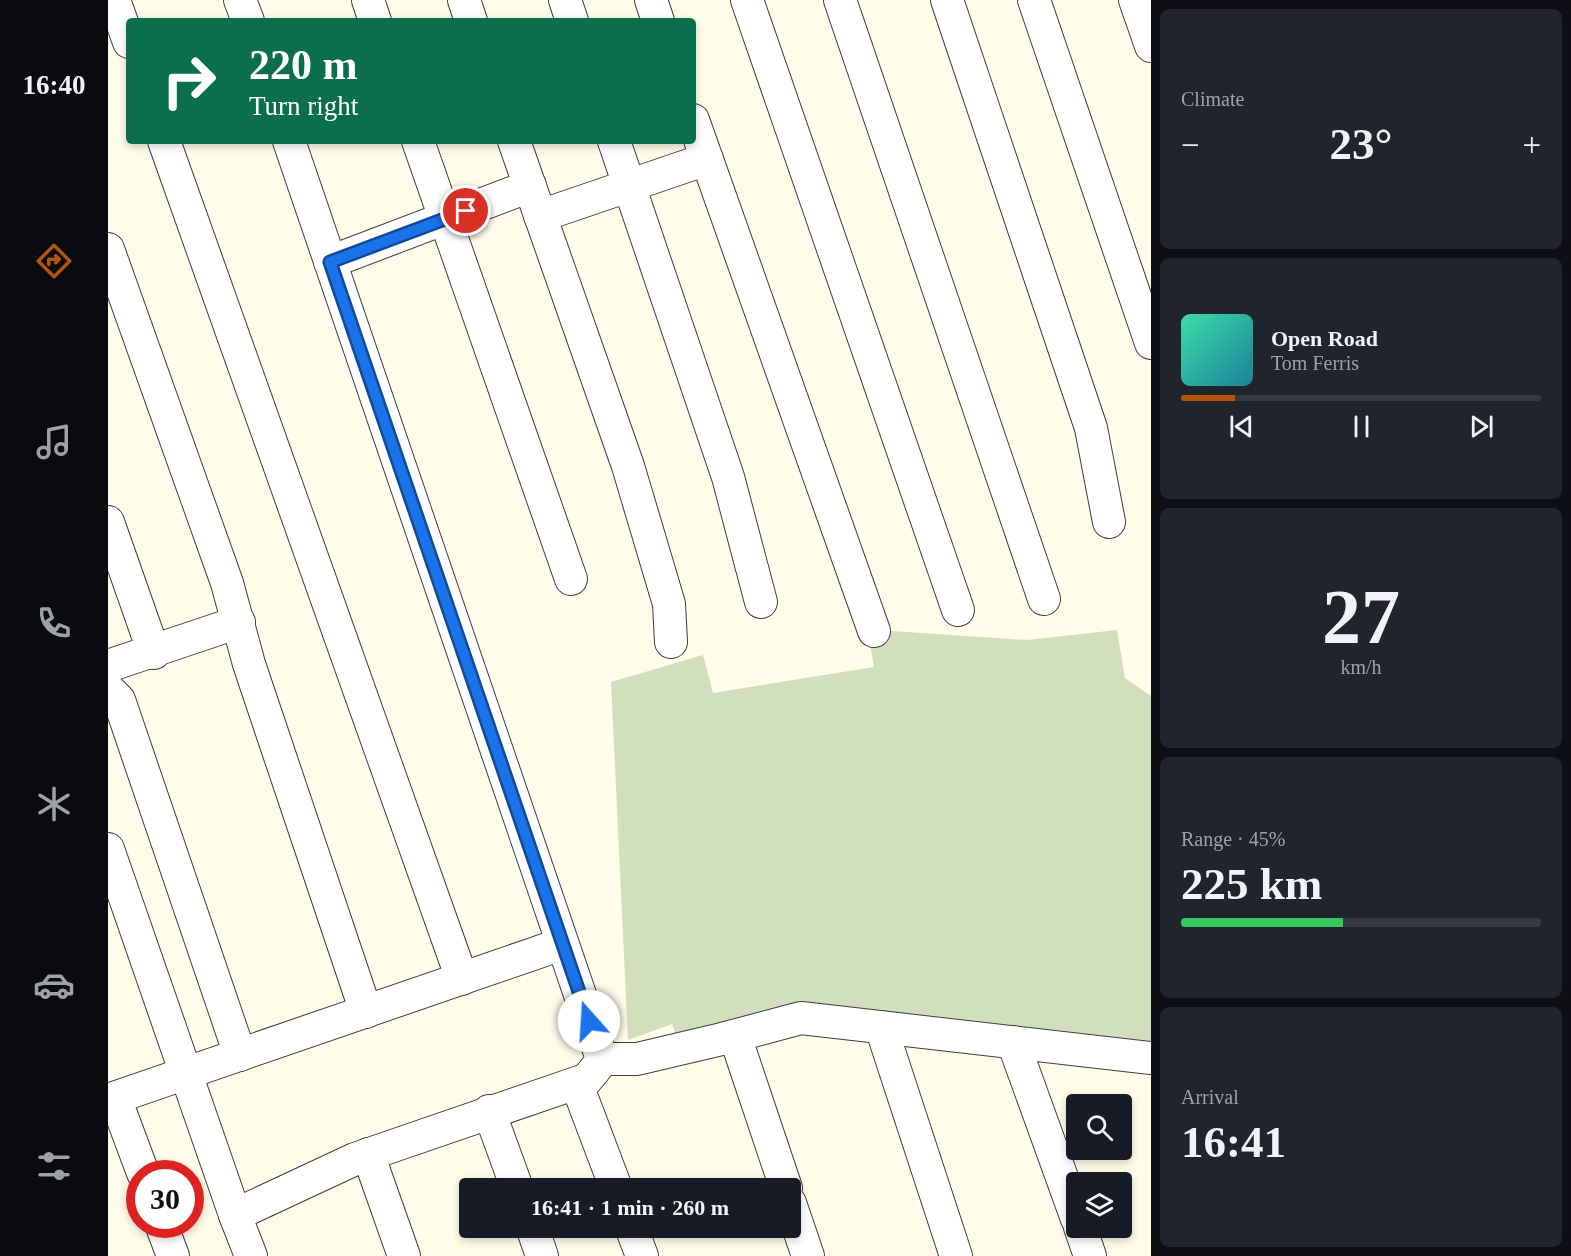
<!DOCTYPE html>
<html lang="en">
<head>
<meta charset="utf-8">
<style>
  body { margin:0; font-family:"Times New Roman",serif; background:#20242c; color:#f1f3f6; height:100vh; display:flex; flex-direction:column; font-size:22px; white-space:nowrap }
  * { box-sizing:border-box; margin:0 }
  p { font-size:20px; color:#9ea1a6 }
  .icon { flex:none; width:33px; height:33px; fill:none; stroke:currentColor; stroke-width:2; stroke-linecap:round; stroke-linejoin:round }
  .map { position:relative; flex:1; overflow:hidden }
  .side { display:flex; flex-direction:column; gap:9px; padding:9px; background:#0d0f14; width:420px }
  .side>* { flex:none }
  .top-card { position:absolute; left:18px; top:18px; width:570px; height:126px; border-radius:6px; box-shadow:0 3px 9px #0003; background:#0b6e4f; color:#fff; overflow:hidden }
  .buttons { position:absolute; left:958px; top:1094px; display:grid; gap:12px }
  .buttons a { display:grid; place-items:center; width:66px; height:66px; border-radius:6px; background:#171b24; box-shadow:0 3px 9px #0003; font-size:30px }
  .speed { position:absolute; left:18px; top:1160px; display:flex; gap:12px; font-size:30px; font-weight:700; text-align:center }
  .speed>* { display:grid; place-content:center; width:78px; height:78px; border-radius:50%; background:#171b24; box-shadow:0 3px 9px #0003; line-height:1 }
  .speed .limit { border:9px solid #d22; background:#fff; color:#111 }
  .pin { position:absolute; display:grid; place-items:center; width:51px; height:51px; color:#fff; margin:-26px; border:3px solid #fff; border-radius:50%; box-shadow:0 2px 6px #0007 }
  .me { position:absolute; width:66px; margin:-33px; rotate:341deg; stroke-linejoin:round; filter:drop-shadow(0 0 4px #0008) }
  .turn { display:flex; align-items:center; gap:21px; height:126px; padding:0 24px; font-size:27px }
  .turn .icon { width:78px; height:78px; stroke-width:2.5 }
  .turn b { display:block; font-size:42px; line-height:51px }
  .big { font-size:45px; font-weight:800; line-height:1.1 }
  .side .card { flex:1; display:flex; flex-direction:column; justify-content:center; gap:9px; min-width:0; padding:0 21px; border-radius:9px; background:#20242c }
  .side .dial { align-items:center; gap:0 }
  .dial b { font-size:78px; line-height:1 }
  .song { display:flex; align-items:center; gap:18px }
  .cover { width:72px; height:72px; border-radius:9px; background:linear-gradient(135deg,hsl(160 70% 55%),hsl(190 70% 35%)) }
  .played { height:6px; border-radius:3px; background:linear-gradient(90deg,#b45309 15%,#363941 15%) }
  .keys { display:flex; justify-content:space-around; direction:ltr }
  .heat { display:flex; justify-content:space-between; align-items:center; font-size:33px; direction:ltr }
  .charge { height:9px; border-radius:4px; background:linear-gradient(90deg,#34c759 45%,#363941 0) }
  .trip { position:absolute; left:351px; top:1178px; width:342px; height:60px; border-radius:6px; background:#171b24; box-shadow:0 3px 9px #0003; font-weight:800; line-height:60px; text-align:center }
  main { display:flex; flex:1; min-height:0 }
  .menu { display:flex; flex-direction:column; width:108px; justify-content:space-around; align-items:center; background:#090b0e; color:#9ea1a6 }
  .menu .icon { width:42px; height:42px }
  .menu .selected { color:#b45309 }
  .menu b { font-size:27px; color:#f1f3f6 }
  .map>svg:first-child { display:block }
  .cemetery { fill:#d1dfbd }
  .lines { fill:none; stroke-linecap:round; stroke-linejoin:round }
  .minor-casing { stroke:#3e3e3e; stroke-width:34 }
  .minor { stroke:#fff; stroke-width:32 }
  .route-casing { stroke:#114b97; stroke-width:15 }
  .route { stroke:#1a73e8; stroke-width:10 }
</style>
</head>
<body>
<main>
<nav class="menu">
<b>16:40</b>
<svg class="icon selected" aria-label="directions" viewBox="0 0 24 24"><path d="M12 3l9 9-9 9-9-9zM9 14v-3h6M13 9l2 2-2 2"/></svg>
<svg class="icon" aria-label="music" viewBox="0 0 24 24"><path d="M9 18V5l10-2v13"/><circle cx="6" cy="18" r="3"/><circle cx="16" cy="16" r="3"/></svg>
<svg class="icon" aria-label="phone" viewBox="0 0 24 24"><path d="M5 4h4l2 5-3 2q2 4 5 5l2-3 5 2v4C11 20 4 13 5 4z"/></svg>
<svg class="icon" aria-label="climate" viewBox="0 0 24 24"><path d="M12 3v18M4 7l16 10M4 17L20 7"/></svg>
<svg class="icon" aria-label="car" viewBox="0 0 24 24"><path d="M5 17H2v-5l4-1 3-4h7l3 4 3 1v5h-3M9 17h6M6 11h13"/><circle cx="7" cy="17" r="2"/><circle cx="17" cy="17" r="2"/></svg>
<svg class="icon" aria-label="filters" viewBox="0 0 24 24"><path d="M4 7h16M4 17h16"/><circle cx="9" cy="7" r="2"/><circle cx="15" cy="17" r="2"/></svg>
</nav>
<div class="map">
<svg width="1043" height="1256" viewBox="0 0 1043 1256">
  <rect width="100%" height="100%" fill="#fffcea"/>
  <path class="cemetery" d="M 1009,630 L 1017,678 L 1043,696 L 1043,1046 L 691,1007 L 570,1041 L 564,1024 L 520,1040 L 503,682 L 595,655 L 605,693 L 766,667 L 762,644 L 784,631 L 919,640 Z"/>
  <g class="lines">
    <g class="minor-casing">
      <g id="minor">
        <path d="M 6,0 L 21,42"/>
        <path d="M 132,0 L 140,21"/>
        <path d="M 260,0 L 267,21"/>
        <path d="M 356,0 L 363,21"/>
        <path d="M 457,0 L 464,21"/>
        <path d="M 543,0 L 550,21"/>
        <path d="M 639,0 L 850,610"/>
        <path d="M 732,0 L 936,599"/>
        <path d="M 839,0 L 983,428 L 1001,522"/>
        <path d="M 926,0 L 1043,343"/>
        <path d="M 1027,0 L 1043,46"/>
        <path d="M 585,120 L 766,631"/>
        <path d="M 56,141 L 354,979"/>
        <path d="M 181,141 L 494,1059 C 488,1071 477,1079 471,1090 L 508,1188"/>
        <path d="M 310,141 L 463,579"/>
        <path d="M 406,141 L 520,466 L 561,604 L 563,642"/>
        <path d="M 506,141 L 620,477 L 653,602"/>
        <path d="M 432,216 L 599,159"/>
        <path d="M 0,249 L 119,583 L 141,664 L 258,1012"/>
        <path d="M 222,262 L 422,186"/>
        <path d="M 0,522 L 46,653"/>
        <path d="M 0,666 L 131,622"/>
        <path d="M 0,689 L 11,700 L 132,1055"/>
        <path d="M 0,849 L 127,1215 L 143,1256"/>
        <path d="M 773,1027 L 848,1256"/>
        <path d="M 627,1036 L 678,1188"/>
        <path d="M 905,1042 L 969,1219"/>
        <path d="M 494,1059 L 529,1059 L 614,1039 L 693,1018 L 1043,1058"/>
        <path d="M 7,1098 L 35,1173"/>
        <path d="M 0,1100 L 454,944"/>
        <path d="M 381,1111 L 409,1188"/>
        <path d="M 260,1154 L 296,1256"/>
        <path d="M 682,1203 L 700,1256"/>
        <path d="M 127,1215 L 247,1159 L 477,1080"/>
        <path d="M 53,1224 L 65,1256"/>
        <path d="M 424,1227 L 434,1256"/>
        <path d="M 523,1227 L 534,1256"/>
        <path d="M 972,1227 L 982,1256"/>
      </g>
    </g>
    <use href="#minor" class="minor"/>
  </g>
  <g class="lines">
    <g class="route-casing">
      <path id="route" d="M 358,211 L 222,262 L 481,1021"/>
    </g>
    <use href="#route" class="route"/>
  </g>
</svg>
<div class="buttons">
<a><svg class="icon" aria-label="search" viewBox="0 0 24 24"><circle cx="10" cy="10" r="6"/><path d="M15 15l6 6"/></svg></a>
<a><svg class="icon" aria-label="layers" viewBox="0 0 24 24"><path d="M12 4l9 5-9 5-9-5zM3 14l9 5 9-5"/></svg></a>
</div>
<div class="speed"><div class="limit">30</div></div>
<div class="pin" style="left:358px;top:211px;background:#d93025"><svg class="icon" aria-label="arrive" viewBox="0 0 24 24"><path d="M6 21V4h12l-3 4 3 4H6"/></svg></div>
<svg class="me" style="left:481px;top:1021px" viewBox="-20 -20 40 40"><circle r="19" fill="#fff"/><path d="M0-13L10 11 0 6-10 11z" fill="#1a73e8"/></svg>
<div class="trip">16:41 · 1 min · 260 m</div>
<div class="top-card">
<div class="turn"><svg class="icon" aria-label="right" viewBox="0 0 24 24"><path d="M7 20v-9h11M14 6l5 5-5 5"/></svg><div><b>220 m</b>Turn right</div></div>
</div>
</div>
<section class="side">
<div class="card"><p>Climate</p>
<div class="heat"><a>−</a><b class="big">23°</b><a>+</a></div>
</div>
<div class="card">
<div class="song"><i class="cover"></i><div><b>Open Road</b><p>Tom Ferris</p></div></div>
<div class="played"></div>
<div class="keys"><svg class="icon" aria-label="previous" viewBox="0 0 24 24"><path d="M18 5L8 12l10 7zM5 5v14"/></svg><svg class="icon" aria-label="pause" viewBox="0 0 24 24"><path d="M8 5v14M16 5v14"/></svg><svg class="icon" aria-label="next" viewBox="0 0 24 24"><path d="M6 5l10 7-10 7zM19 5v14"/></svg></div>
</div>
<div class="card dial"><b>27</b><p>km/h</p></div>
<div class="card"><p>Range · 45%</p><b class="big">225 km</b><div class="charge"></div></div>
<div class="card"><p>Arrival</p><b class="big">16:41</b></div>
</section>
</main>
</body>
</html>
